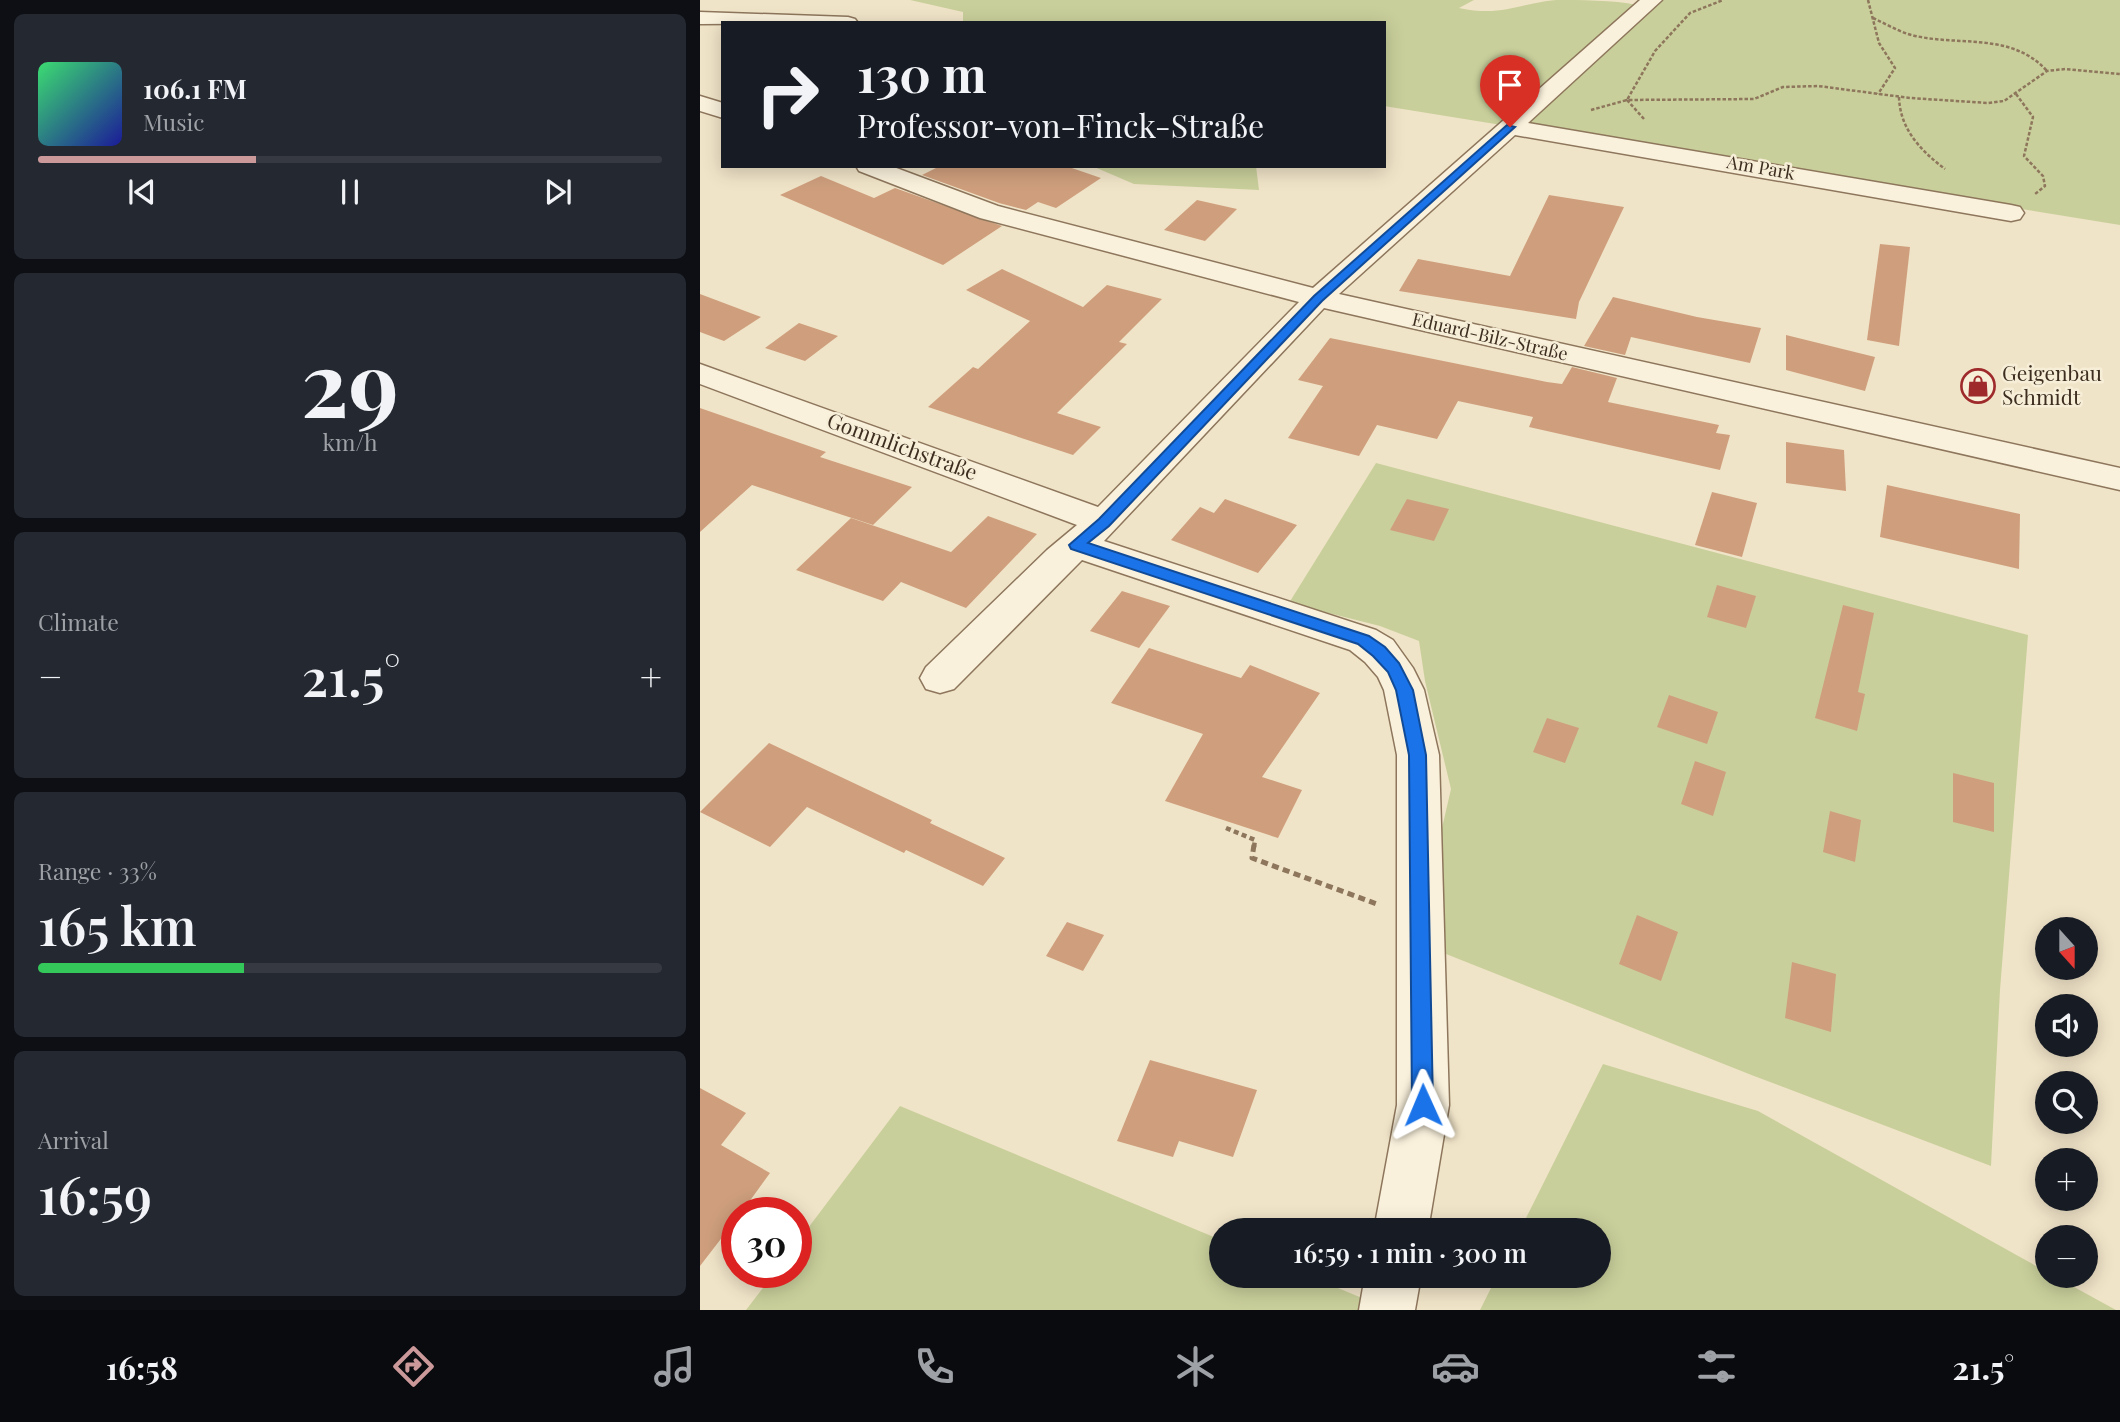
<!DOCTYPE html>
<html lang="en">
<head>
<meta charset="utf-8">
<style>
  body { margin:0; font-family:"Playfair Display",serif; background:#242831; color:#f1f3f6; height:100vh; display:flex; flex-direction:column; font-size:26px; white-space:nowrap }
  * { box-sizing:border-box; margin:0 }
  p { font-size:23px; color:#9ea1a6 }
  .icon { flex:none; width:38px; height:38px; fill:none; stroke:currentColor; stroke-width:2; stroke-linecap:round; stroke-linejoin:round }
  .map { position:relative; flex:1; overflow:hidden }
  .sheet { display:flex; flex-direction:column; gap:14px; padding:14px; background:#0d0f14; width:700px }
  .sheet>* { flex:none }
  .guide { position:absolute; left:21px; top:21px; width:665px; height:147px; border-radius:0px; box-shadow:0 4px 18px #0003; background:#171b24; color:#f1f3f6; overflow:hidden }
  .needle { width:46px; rotate:159deg }
  .controls { position:absolute; left:1335px; top:917px; display:grid; gap:14px }
  .controls a { display:grid; place-items:center; width:63px; height:63px; border-radius:50%; background:#171b24; box-shadow:0 4px 18px #0003; font-size:35px }
  .speed { position:absolute; left:21px; top:1197px; display:flex; gap:14px; font-size:35px; font-weight:700; text-align:center }
  .speed>* { display:grid; place-content:center; width:91px; height:91px; border-radius:50%; background:#171b24; box-shadow:0 4px 18px #0003; line-height:1 }
  .speed .limit { border:10px solid #d22; background:#fff; color:#111 }
  .pin { position:absolute; display:grid; place-items:center; width:60px; height:60px; color:#fff; margin:-72px -30px; border-radius:50% 50% 50% 0; rotate:-45deg; box-shadow:0 0 7px #0007 }
  .pin .icon { rotate:45deg }
  .me { position:absolute; width:77px; margin:-38px; rotate:359deg; stroke-linejoin:round; filter:drop-shadow(0 0 5px #0008) }
  .turn { display:flex; align-items:center; gap:24px; height:147px; padding:0 21px; font-size:32px }
  .turn .icon { width:91px; height:91px; stroke-width:2.5 }
  .turn b { display:block; font-size:49px; line-height:60px }
  .big { font-size:52px; font-weight:600; line-height:1.1 }
  .sheet .widget { flex:1; display:flex; flex-direction:column; justify-content:center; gap:10px; min-width:0; padding:0 24px; border-radius:10px; background:#242831 }
  .sheet .dial { align-items:center; gap:0 }
  .dial b { font-size:91px; line-height:1 }
  .song { display:flex; align-items:center; gap:21px }
  .cover { width:84px; height:84px; border-radius:10px; background:linear-gradient(135deg,hsl(140 70% 55%),hsl(240 70% 35%)) }
  .played { height:7px; border-radius:4px; background:linear-gradient(90deg,#cc999b 35%,#363941 35%) }
  .keys { display:flex; justify-content:space-around; direction:ltr }
  .heat { display:flex; justify-content:space-between; align-items:center; font-size:38px; direction:ltr }
  .charge { height:10px; border-radius:5px; background:linear-gradient(90deg,#34c759 33%,#363941 0) }
  .trip { position:absolute; left:509px; top:1218px; width:402px; height:70px; border-radius:35px; background:#171b24; box-shadow:0 4px 18px #0003; font-weight:600; line-height:70px; text-align:center }
  .dock { display:flex; height:112px; justify-content:space-around; align-items:center; background:#090b0e; color:#9ea1a6 }
  .dock .icon { width:49px; height:49px }
  .dock .selected { color:#cc999b }
  .dock b { font-size:32px; color:#f1f3f6 }
  main { display:flex; flex:1; min-height:0 }
  .map>svg:first-child { display:block }
  .green { fill:#c9cf9b }
  .building { fill:#cf9f7d }
  .lines { fill:none; stroke-linecap:round; stroke-linejoin:round }
  .minor-casing { stroke:#8d765c; stroke-width:3 }
  .path-far2 { stroke:#8d765c; stroke-width:2.5; stroke-dasharray:3.5 2; stroke-linecap:butt }
  .path-far1 { stroke:#8d765c; stroke-width:4.5; stroke-dasharray:5 3.5; stroke-linecap:butt }
  .path { stroke:#8d765c; stroke-width:5; stroke-dasharray:7 4.5; stroke-linecap:butt }
  .minor { fill:#faf1dc; fill-rule:evenodd }
  .route { fill:#1a73e8; stroke:#114b97; stroke-width:2 }
  .labels { text-anchor:middle; stroke-width:5; stroke-linejoin:round; paint-order:stroke }
  .far-street-label { font-size:18px; fill:#3d2e20; stroke:#f7eed8 }
  .poi-label { font-size:21px; fill:#3d2e20; stroke:#f7eed8; text-anchor:start }
  .street-label { font-size:21px; fill:#3d2e20; stroke:#f7eed8 }
</style>
</head>
<body>
<main>
<section class="sheet">
<div class="widget">
<div class="song"><i class="cover"></i><div><b>106.1 FM</b><p>Music</p></div></div>
<div class="played"></div>
<div class="keys"><svg class="icon" aria-label="previous" viewBox="0 0 24 24"><path d="M18 5L8 12l10 7zM5 5v14"/></svg><svg class="icon" aria-label="pause" viewBox="0 0 24 24"><path d="M8 5v14M16 5v14"/></svg><svg class="icon" aria-label="next" viewBox="0 0 24 24"><path d="M6 5l10 7-10 7zM19 5v14"/></svg></div>
</div>
<div class="widget dial"><b>29</b><p>km/h</p></div>
<div class="widget"><p>Climate</p>
<div class="heat"><a>−</a><b class="big">21.5°</b><a>+</a></div>
</div>
<div class="widget"><p>Range · 33%</p><b class="big">165 km</b><div class="charge"></div></div>
<div class="widget"><p>Arrival</p><b class="big">16:59</b></div>
</section>
<div class="map">
<svg width="1420" height="1310" viewBox="0 0 1420 1310">
  <rect width="100%" height="100%" fill="#f0e4c8"/>
  <g class="green">
    <path d="M 210,0 L 774,0 L 759,8 C 802,17 816,4 856,0 C 881,0 913,0 937,5 L 944,0 L 1420,0 L 1420,225 L 684,106 L 684,23 L 263,23 L 263,12 Z"/>
    <path d="M 392,166 L 556,166 L 559,190 L 434,184 Z"/>
    <path d="M 676,463 L 1328,635 L 1300,990 L 1291,1166 L 1054,1076 L 741,952 L 742,828 L 751,789 L 725,681 L 719,641 L 680,626 L 589,603 Z"/>
    <path d="M 903,1064 L 1058,1111 L 1347,1272 L 1348,1276 L 1354,1276 L 1416,1310 L 780,1310 L 797,1276 L 900,1276 L 900,1230 L 820,1230 Z"/>
    <path d="M 200,1106 L 521,1240 L 522,1276 L 609,1276 L 691,1310 L 46,1310 L 75,1272 L 96,1272 L 96,1244 Z"/>
  </g>
  <g class="building">
    <path d="M 240,166 L 366,166 L 401,178 L 356,208 L 338,202 L 326,210 L 299,203 L 222,175 Z"/>
    <path d="M 121,176 L 174,198 L 195,188 L 302,226 L 243,265 L 80,195 Z"/>
    <path d="M 849,195 L 924,207 L 879,302 L 876,319 L 699,291 L 718,259 L 810,276 Z"/>
    <path d="M 497,200 L 537,209 L 505,241 L 464,230 Z"/>
    <path d="M 1180,244 L 1210,247 L 1199,346 L 1167,340 Z"/>
    <path d="M 302,269 L 383,307 L 407,285 L 462,299 L 419,342 L 427,344 L 357,413 L 401,427 L 373,455 L 228,407 L 273,367 L 278,369 L 330,321 L 266,290 Z"/>
    <path d="M 0,294 L 61,317 L 24,341 L 0,332 Z"/>
    <path d="M 913,297 L 997,317 L 1061,328 L 1050,363 L 931,337 L 925,355 L 884,346 Z"/>
    <path d="M 99,323 L 138,336 L 105,361 L 65,348 Z"/>
    <path d="M 1086,335 L 1175,357 L 1165,391 L 1086,370 Z"/>
    <path d="M 630,338 L 847,382 L 862,384 L 872,367 L 917,378 L 908,402 L 1019,425 L 1016,433 L 1030,435 L 1020,470 L 829,427 L 833,417 L 758,401 L 737,439 L 677,425 L 659,456 L 588,438 L 623,386 L 598,380 Z"/>
    <path d="M 0,408 L 126,452 L 120,457 L 212,487 L 173,525 L 52,485 L 0,532 Z"/>
    <path d="M 1086,442 L 1144,450 L 1146,491 L 1086,483 Z"/>
    <path d="M 1187,485 L 1320,514 L 1319,569 L 1180,537 Z"/>
    <path d="M 1012,492 L 1057,503 L 1042,557 L 995,545 Z"/>
    <path d="M 525,499 L 597,525 L 558,573 L 471,540 L 500,507 L 514,513 Z"/>
    <path d="M 707,499 L 749,509 L 734,541 L 690,530 Z"/>
    <path d="M 288,516 L 337,534 L 266,608 L 201,582 L 183,601 L 96,570 L 151,518 L 251,552 Z"/>
    <path d="M 1017,585 L 1056,596 L 1046,628 L 1007,617 Z"/>
    <path d="M 422,591 L 470,606 L 439,648 L 390,631 Z"/>
    <path d="M 1143,605 L 1174,613 L 1158,692 L 1165,694 L 1157,731 L 1115,718 Z"/>
    <path d="M 449,648 L 541,678 L 550,665 L 620,693 L 562,777 L 602,790 L 578,838 L 465,801 L 503,734 L 411,703 Z"/>
    <path d="M 969,695 L 1018,712 L 1007,744 L 957,727 Z"/>
    <path d="M 847,718 L 879,728 L 865,763 L 833,752 Z"/>
    <path d="M 69,743 L 232,820 L 230,823 L 305,858 L 283,886 L 206,850 L 204,853 L 107,807 L 70,847 L 0,812 Z"/>
    <path d="M 995,761 L 1026,772 L 1013,816 L 981,804 Z"/>
    <path d="M 1253,773 L 1294,783 L 1294,832 L 1253,822 Z"/>
    <path d="M 1130,811 L 1161,820 L 1155,862 L 1123,852 Z"/>
    <path d="M 937,915 L 978,932 L 961,981 L 919,964 Z"/>
    <path d="M 367,922 L 404,935 L 383,971 L 346,956 Z"/>
    <path d="M 1092,962 L 1136,974 L 1131,1032 L 1085,1018 Z"/>
    <path d="M 450,1060 L 557,1090 L 533,1157 L 479,1141 L 473,1157 L 417,1141 Z"/>
    <path d="M 0,1088 L 46,1113 L 21,1145 L 70,1173 L 41,1213 L 37,1213 L 37,1218 L 0,1266 Z"/>
  </g>
  <g class="lines">
    <g class="minor-casing">
      <g id="minor">
        <path d="M 940,0 L 962,0 L 828,123 L 1311,205 L 1320,207 L 1324,213 L 1320,219 L 1311,221 L 815,135 L 639,294 L 1420,468 L 1420,490 L 624,308 L 404,541 L 676,630 L 693,640 L 713,668 L 724,690 L 739,755 L 749,1105 L 728,1230 L 674,1230 L 697,1105 L 697,755 L 684,690 L 678,677 L 665,662 L 650,650 L 382,560 L 254,689 L 240,693 L 226,689 L 220,678 L 226,667 L 347,550 L 377,525 L 0,384 L 0,364 L 398,507 L 599,302 L 280,218 L 159,171 L 156,166 L 191,166 L 298,206 L 613,288 Z"/>
        <path d="M 0,12 L 148,17 L 155,19 L 158,23 L 0,24 Z"/>
        <path d="M 0,96 L 23,103 L 23,118 L 0,111 Z"/>
        <path d="M 665,1276 L 721,1276 L 715,1310 L 659,1310 Z"/>
      </g>
    </g>
    <g class="path-far2">
      <path d="M 1168,0 L 1179,43 L 1195,68 L 1178,94"/>
      <path d="M 1173,18 C 1184,23 1196,30 1208,34 C 1255,48 1310,30 1347,71"/>
      <path d="M 1316,94 L 1333,117 L 1324,156 L 1343,176 L 1345,186 L 1335,194"/>
      <path d="M 1199,97 C 1200,129 1220,150 1245,169"/>
      <path d="M 891,110 L 927,100 L 955,51 L 990,13 L 1023,0"/>
      <path d="M 944,119 L 927,100 L 1054,99 L 1083,87 L 1118,86 L 1210,98 L 1288,103 L 1304,101 L 1347,71 L 1365,69 L 1420,74"/>
    </g>
    <path class="path-far1" d="M 526,828 L 555,840 L 554,847"/>
    <path class="path" d="M 554,845 L 552,858 L 677,904"/>
    <use href="#minor" class="minor"/>
  </g>
  <path class="route" d="M 807,125 L 815,127 L 622,301 L 409,526 L 388,543 L 669,636 L 685,647 L 699,663 L 713,690 L 726,755 L 733,1105 L 730,1113 L 723,1116 L 715,1113 L 712,1105 L 709,755 L 696,690 L 688,672 L 673,656 L 658,644 L 371,549 L 369,545 L 399,519 L 614,296 Z"/>
  <defs>
    <g id="shop-ring" transform="scale(1.75)"><circle r="9.5" fill="#f7eed8" stroke="#9e2a2b" stroke-width="1.5"/><path d="M-5-2.5h2.3a2.7 3.5 0 0 1 5.4 0H5L5.5 6h-11ZM-1.5-2.5h3a1.5 2.3 0 0 0-3 0Z" fill="#9e2a2b"/></g>
  </defs>
  <g fill-rule="evenodd">
    <use href="#shop-ring" x="1278" y="386"/>
  </g>
  <g class="labels">
    <g class="far-street-label">
      <text transform="translate(1061 168) rotate(10)" y="6">Am Park</text>
      <text transform="translate(790 337) rotate(13)" y="6">Eduard-Bilz-Straße</text>
    </g>
    <g class="poi-label">
      <text x="1302" y="381">Geigenbau<tspan x="1302" dy="24">Schmidt</tspan></text>
    </g>
    <g class="street-label">
      <text transform="translate(202 447) rotate(20)" y="7">Gommlichstraße</text>
    </g>
  </g>
</svg>
<div class="controls">
<a><svg class="needle" viewBox="-14 -14 28 28"><path d="M0-13l5 13h-10z" fill="#e53935"/><path d="M0 13l5-13h-10z" fill="#9ea1a6"/></svg></a>
<a><svg class="icon" aria-label="sound" viewBox="0 0 24 24"><path d="M4 9h4l5-4v14l-5-4H4zM17 9q2 3 0 6"/></svg></a>
<a><svg class="icon" aria-label="search" viewBox="0 0 24 24"><circle cx="10" cy="10" r="6"/><path d="M15 15l6 6"/></svg></a>
<a>+</a>
<a>−</a>
</div>
<div class="speed"><div class="limit">30</div></div>
<div class="pin" style="left:810px;top:127px;background:#d93025"><svg class="icon" aria-label="arrive" viewBox="0 0 24 24"><path d="M6 21V4h12l-3 4 3 4H6"/></svg></div>
<svg class="me" style="left:723px;top:1105px" viewBox="-20 -20 40 40"><path d="M0-17L14 15 0 8-14 15z" fill="#1a73e8" stroke="#fff" stroke-width="4"/></svg>
<div class="trip">16:59 · 1 min · 300 m</div>
<div class="guide">
<div class="turn"><svg class="icon" aria-label="right" viewBox="0 0 24 24"><path d="M7 20v-9h11M14 6l5 5-5 5"/></svg><div><b>130 m</b>Professor-von-Finck-Straße</div></div>
</div>
</div>
</main>
<nav class="dock">
<b>16:58</b>
<svg class="icon selected" aria-label="directions" viewBox="0 0 24 24"><path d="M12 3l9 9-9 9-9-9zM9 14v-3h6M13 9l2 2-2 2"/></svg>
<svg class="icon" aria-label="music" viewBox="0 0 24 24"><path d="M9 18V5l10-2v13"/><circle cx="6" cy="18" r="3"/><circle cx="16" cy="16" r="3"/></svg>
<svg class="icon" aria-label="phone" viewBox="0 0 24 24"><path d="M5 4h4l2 5-3 2q2 4 5 5l2-3 5 2v4C11 20 4 13 5 4z"/></svg>
<svg class="icon" aria-label="climate" viewBox="0 0 24 24"><path d="M12 3v18M4 7l16 10M4 17L20 7"/></svg>
<svg class="icon" aria-label="car" viewBox="0 0 24 24"><path d="M5 17H2v-5l4-1 3-4h7l3 4 3 1v5h-3M9 17h6M6 11h13"/><circle cx="7" cy="17" r="2"/><circle cx="17" cy="17" r="2"/></svg>
<svg class="icon" aria-label="filters" viewBox="0 0 24 24"><path d="M4 7h16M4 17h16"/><circle cx="9" cy="7" r="2"/><circle cx="15" cy="17" r="2"/></svg>
<b>21.5°</b>
</nav>
</body>
</html>
